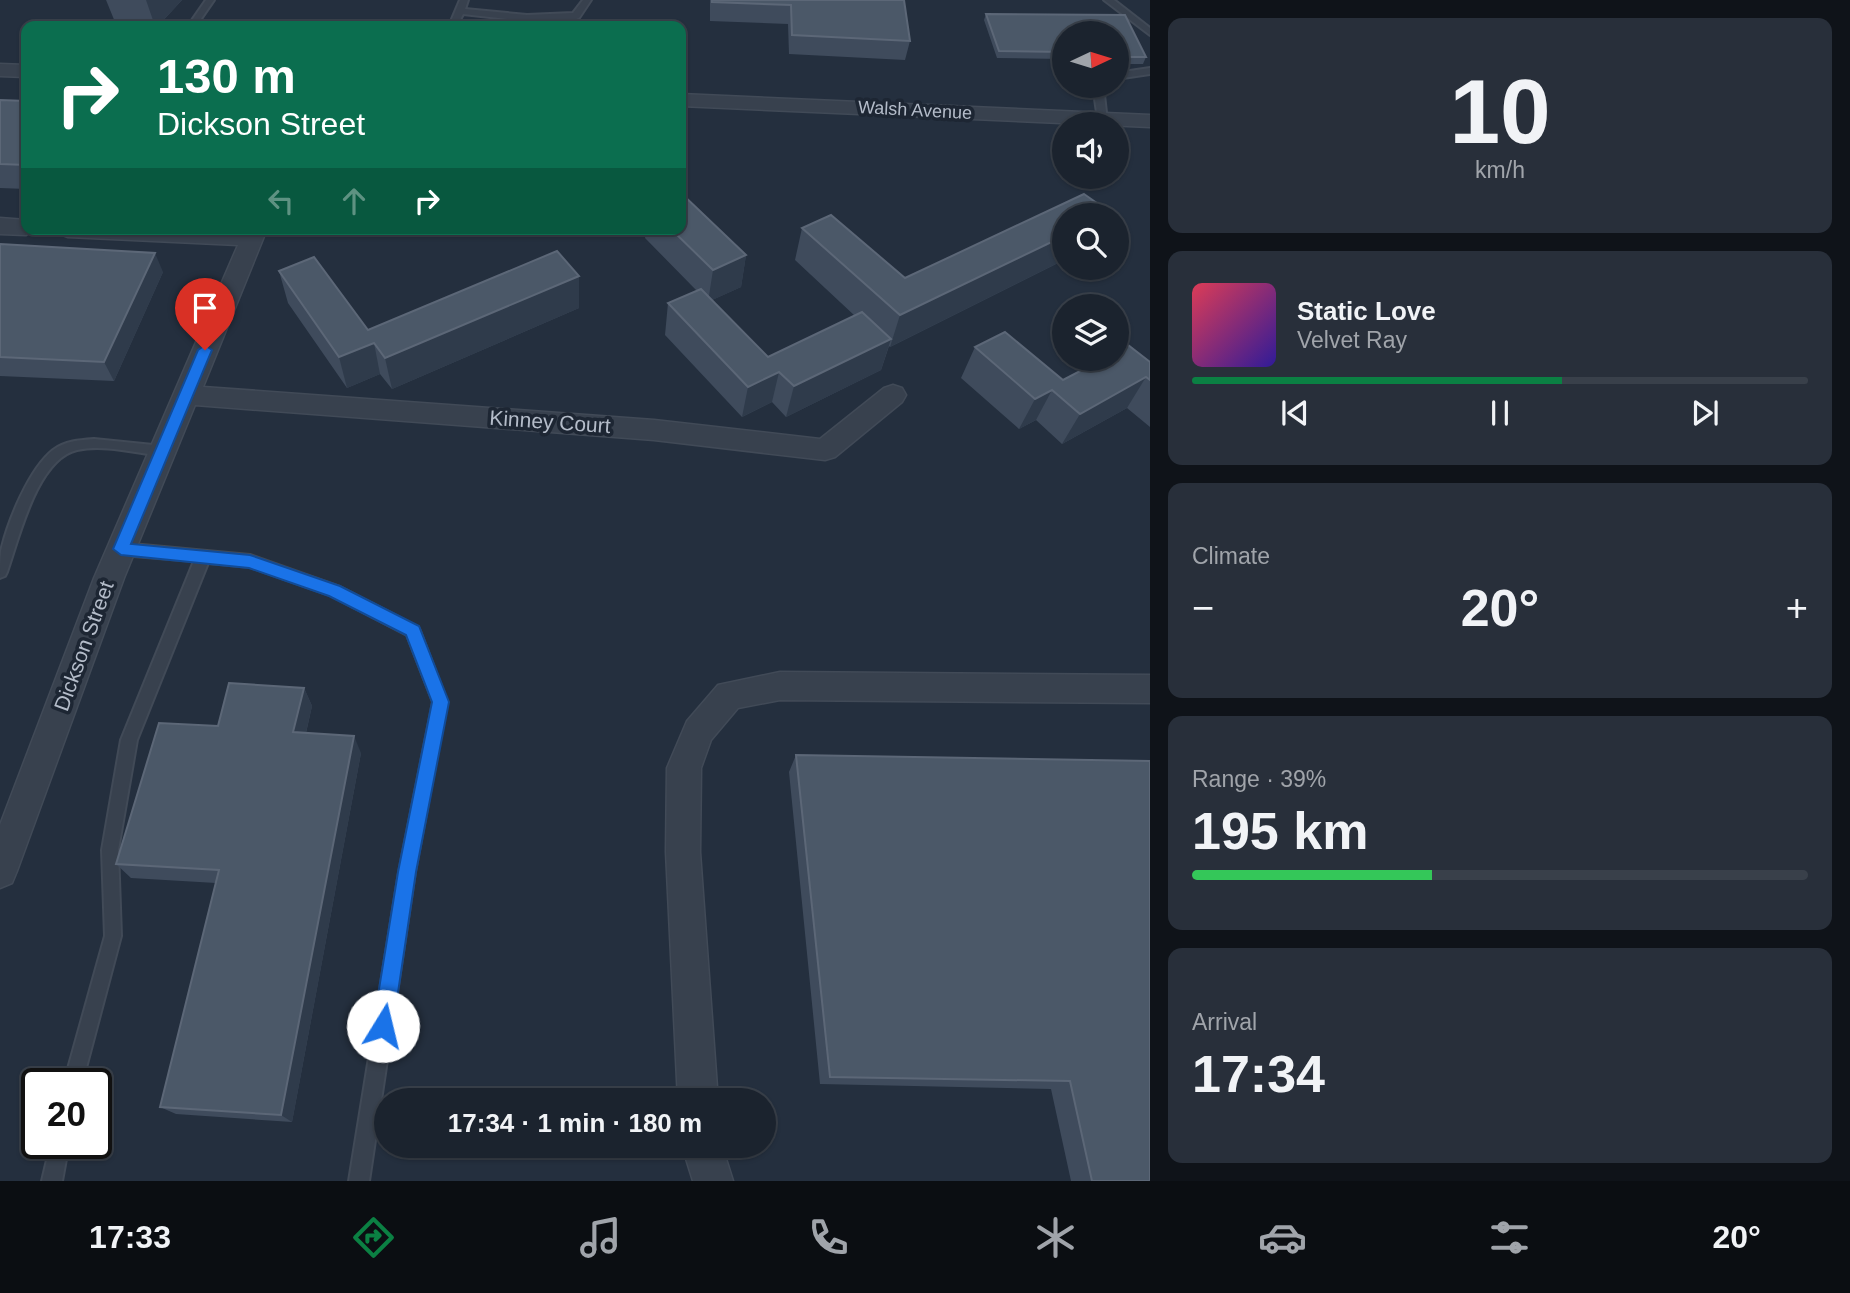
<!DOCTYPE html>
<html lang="en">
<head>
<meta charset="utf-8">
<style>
  body { margin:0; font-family:Arial,sans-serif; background:#282f3a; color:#f1f3f6; height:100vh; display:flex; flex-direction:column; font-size:26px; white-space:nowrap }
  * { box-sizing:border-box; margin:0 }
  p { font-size:23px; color:#a0a4aa }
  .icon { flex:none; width:38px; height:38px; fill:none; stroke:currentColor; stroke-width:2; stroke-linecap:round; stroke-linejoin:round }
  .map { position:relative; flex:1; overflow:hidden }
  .side { display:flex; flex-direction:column; gap:18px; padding:18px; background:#0f1319; width:700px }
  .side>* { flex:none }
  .hud { position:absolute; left:21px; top:21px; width:665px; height:214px; border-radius:14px; box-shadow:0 2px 5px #0004,0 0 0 2px #39404a; background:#0b6e4f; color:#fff; overflow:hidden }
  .needle { width:46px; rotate:86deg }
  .fabs { position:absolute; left:1052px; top:21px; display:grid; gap:14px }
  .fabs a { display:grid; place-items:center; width:77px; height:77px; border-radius:50%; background:#1b232e; box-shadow:0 2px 5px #0004,0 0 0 2px #39404a; font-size:35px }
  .speed { position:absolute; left:21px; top:1068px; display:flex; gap:14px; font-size:35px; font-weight:700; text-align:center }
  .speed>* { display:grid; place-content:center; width:91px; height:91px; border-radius:50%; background:#1b232e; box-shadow:0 2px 5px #0004,0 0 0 2px #39404a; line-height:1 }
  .speed .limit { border:4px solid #111; border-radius:10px; background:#fff; color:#111 }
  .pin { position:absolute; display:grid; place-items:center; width:60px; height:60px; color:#fff; margin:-72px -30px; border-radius:50% 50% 50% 0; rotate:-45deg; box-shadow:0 0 7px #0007 }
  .pin .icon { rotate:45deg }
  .me { position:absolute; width:77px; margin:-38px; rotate:9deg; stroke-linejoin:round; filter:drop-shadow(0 0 5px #0008) }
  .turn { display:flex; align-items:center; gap:24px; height:147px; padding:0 21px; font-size:32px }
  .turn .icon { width:91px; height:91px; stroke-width:2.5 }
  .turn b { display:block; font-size:49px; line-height:60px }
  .lanes { display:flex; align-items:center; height:66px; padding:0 21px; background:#0003; justify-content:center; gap:35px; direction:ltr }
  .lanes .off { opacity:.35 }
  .big { font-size:52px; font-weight:700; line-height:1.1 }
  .side .widget { flex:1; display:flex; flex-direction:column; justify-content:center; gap:10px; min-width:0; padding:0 24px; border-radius:14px; background:#282f3a }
  .side .dial { align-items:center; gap:0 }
  .dial b { font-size:91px; line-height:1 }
  .song { display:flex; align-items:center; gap:21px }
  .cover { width:84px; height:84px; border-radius:10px; background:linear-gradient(135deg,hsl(350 70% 55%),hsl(250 70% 35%)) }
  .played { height:7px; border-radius:4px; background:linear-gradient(90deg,#0b8043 60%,#39404a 60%) }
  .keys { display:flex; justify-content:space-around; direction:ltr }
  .heat { display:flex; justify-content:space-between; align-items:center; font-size:38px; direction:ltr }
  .charge { height:10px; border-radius:5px; background:linear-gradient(90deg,#34c759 39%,#39404a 0) }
  .trip { position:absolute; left:374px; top:1088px; width:402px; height:70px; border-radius:35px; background:#1b232e; box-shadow:0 2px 5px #0004,0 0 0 2px #39404a; font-weight:700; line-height:70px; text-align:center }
  .dock { display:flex; height:112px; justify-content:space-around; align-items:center; background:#0b0e12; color:#a0a4aa }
  .dock .icon { width:49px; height:49px }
  .dock .active { color:#0b8043 }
  .dock b { font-size:32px; color:#f1f3f6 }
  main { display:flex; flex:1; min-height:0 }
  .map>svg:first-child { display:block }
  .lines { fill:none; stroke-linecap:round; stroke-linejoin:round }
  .lane-casing { stroke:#414a57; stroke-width:4 }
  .street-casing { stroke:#414a57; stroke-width:3 }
  .lane { fill:#38414e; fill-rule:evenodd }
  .street { fill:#38414e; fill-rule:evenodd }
  .wall { fill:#3f4b5c }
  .shaded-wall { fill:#2f3b4b }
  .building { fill:#4b5868; stroke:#5c6777; stroke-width:2 }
  .route { fill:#1a73e8; stroke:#114b97; stroke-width:2 }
  .labels { text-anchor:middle; stroke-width:7; stroke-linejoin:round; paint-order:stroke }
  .far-street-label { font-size:18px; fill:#b4bcc9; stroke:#1d2633 }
  .street-label { font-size:21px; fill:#b4bcc9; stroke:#1d2633 }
</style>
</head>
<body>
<main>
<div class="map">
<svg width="1150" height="1181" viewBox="0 0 1150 1181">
  <rect width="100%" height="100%" fill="#242f3e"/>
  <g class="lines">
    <g class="lane-casing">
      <g id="lane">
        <path d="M 206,0 L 214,0 L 196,26 L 188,26 Z"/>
        <path d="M 460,0 L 468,0 L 465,9 L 527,15 L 573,13 L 583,0 L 591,0 L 579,18 L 576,19 L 527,21 L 463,14 L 457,26 L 449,26 Z"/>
        <path d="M 1104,0 L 1114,0 L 1150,28 L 1150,35 Z"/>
        <path d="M 1150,68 L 1150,74 L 1116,79 L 1116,73 Z"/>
        <path d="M 1093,86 L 1103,86 L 1107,121 L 1098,119 Z"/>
        <path d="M 94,439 L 163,446 L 169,451 L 163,456 C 136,453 104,444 77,450 C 37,459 19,538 7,572 L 5,576 L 0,578 C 0,569 0,559 1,551 C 8,521 29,469 53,450 C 65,441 80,440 94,439 Z"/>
        <path d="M 121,543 L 250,555 L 340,587 L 418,627 L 420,631 L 447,702 L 415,872 L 369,1181 L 349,1181 L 399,872 L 433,702 L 407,635 L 330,595 L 250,567 L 208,563 L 137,740 L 118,850 L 121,936 L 82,1083 L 64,1083 L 105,936 L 102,850 L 121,740 L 194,561 L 121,555 L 116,553 L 114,549 L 116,545 Z"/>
        <path d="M 51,1143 L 69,1143 L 62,1181 L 42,1181 Z"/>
      </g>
    </g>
    <g class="street-casing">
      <g id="street">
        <path d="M 0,64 L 26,65 L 26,77 L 0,76 Z"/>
        <path d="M 681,94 L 1150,115 L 1150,127 L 681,106 Z"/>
        <path d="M 0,218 L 26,220 L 26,229 L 36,229 L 26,235 L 0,234 Z"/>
        <path d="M 57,229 L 267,229 L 203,387 L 654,420 L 820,439 L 884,388 L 893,385 L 902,388 L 906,395 L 902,402 L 835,457 L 825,460 L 654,440 L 195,405 L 124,578 L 17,871 L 12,883 L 0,888 L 0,825 L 94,578 L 238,245 L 68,237 L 60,234 Z"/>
        <path d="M 780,672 L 1150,675 L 1150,703 L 780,700 L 738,708 L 711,740 L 701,768 L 700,852 L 718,1101 L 678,1101 L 666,852 L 667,768 L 687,721 L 718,685 Z"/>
        <path d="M 682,1146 L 722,1146 L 733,1181 L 693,1181 Z"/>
      </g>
    </g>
    <use href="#lane" class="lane"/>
    <use href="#street" class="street"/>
  </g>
  <g class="wall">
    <path d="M 106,0 L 182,0 L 158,26 L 140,26 L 115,22 Z"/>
    <path d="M 710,0 L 904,0 L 910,41 L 905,60 L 789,54 L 788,24 L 710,21 Z"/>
    <path d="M 986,14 L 1125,15 L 1146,57 L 1143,64 L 1116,64 L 1116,33 L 1064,33 L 1064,59 L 997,58 L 984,20 Z"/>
    <path d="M 0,100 L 26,101 L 26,189 L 0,188 Z"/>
    <path d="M 681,193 L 746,255 L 741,287 L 712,300 L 768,357 L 855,316 L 795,260 L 802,228 L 831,215 L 905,278 L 1084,194 L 1111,213 L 1109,215 L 1064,215 L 1064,260 L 890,347 L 889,346 L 881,370 L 786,417 L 772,402 L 742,417 L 665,335 L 668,303 L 697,291 L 645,238 L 646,229 L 681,229 Z"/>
    <path d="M 440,229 L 466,229 L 447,237 Z"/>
    <path d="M 0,244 L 163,272 L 114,381 L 0,376 Z"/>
    <path d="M 279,271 L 368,330 L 579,276 L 579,308 L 392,389 L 380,374 L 347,388 L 288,303 Z"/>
    <path d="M 975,347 L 1063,380 L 1150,362 L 1150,427 L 1127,408 L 1062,444 L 1036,420 L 1019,429 L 961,378 Z"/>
    <path d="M 304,688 L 312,706 L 306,733 L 361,753 L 292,1122 L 176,1114 L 160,1107 L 216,883 L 131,878 L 116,864 L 218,726 Z"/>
    <path d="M 796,755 L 1150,761 L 1150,1181 L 1071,1181 L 1051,1089 L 820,1084 L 789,772 Z"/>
  </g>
  <g class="shaded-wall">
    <path d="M 146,0 L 182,0 L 158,26 L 155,26 Z"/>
    <path d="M 446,229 L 466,229 L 447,237 Z"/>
    <path d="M 1064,236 L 1064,260 L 890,347 L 900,315 Z"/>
    <path d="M 155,253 L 163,272 L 114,381 L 104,362 Z"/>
    <path d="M 746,255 L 741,287 L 708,302 L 713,270 Z"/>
    <path d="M 579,276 L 579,308 L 392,389 L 385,358 Z"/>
    <path d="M 891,339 L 881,370 L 786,417 L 794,386 Z"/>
    <path d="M 374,343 L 380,374 L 347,388 L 339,357 Z"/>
    <path d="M 779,372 L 772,402 L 742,417 L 748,387 Z"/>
    <path d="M 1146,377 L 1127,408 L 1062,444 L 1080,414 Z"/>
    <path d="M 1052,390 L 1036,420 L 1019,429 L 1035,399 Z"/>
    <path d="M 304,688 L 312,706 L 302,750 L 293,732 Z"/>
    <path d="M 354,736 L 361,753 L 292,1122 L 281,1115 Z"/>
  </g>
  <g class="building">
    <path d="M 712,0 L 904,0 L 910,41 L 792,35 L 791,5 L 712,2 Z"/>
    <path d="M 986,14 L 1125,15 L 1146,57 L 1116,57 L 1116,33 L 1064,33 L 1064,52 L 999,51 Z"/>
    <path d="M 0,100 L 26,101 L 26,165 L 0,164 Z"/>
    <path d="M 681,193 L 746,255 L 713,270 L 671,229 L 681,229 Z"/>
    <path d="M 1084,194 L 1111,213 L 1106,215 L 1064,215 L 1064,236 L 900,315 L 802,228 L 831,215 L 905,278 Z"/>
    <path d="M 0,244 L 155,253 L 104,362 L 0,357 Z"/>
    <path d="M 557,251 L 579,276 L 385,358 L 374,343 L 339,357 L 279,271 L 314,257 L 368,330 Z"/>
    <path d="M 701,289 L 768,357 L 862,312 L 891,339 L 794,386 L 779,372 L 748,387 L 668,303 Z"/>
    <path d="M 1005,332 L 1063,380 L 1103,359 L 1116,359 L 1116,351 L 1128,345 L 1150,362 L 1150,380 L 1146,377 L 1080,414 L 1052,390 L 1035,399 L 975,347 Z"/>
    <path d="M 229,683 L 304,688 L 293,732 L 354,736 L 281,1115 L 160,1107 L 219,870 L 116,864 L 159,723 L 218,726 Z"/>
    <path d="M 796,755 L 1150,761 L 1150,1181 L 1092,1181 L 1070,1081 L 830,1077 Z"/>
  </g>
  <path class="route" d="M 205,345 L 212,350 L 131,544 L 250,555 L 340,586 L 419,626 L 449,702 L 416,872 L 393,1026 L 390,1034 L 383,1036 L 376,1034 L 373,1026 L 398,872 L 432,702 L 406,635 L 329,596 L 249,568 L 121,555 L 113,549 L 198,350 Z"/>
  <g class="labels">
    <g class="far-street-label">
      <text transform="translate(915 110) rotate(3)" y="6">Walsh Avenue</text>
    </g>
    <g class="street-label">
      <text transform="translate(550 422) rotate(4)" y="7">Kinney Court</text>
      <text transform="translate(84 646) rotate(-70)" y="7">Dickson Street</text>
    </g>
  </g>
</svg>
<div class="fabs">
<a><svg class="needle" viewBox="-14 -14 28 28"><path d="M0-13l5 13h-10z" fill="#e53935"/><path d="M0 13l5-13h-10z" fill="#a0a4aa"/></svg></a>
<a><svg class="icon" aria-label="sound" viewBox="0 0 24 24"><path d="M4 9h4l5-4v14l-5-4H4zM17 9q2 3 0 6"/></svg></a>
<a><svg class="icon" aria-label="search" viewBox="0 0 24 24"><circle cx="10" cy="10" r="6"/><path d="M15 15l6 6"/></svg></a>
<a><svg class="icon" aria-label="layers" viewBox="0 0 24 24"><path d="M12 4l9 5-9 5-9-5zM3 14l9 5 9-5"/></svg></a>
</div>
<div class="speed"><div class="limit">20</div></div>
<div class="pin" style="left:205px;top:350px;background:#d93025"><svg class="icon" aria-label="arrive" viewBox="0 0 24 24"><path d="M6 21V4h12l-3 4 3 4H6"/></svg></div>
<svg class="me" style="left:383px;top:1026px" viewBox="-20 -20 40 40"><circle r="19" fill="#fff"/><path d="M0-13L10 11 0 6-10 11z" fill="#1a73e8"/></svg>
<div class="trip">17:34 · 1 min · 180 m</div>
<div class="hud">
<div class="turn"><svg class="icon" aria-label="right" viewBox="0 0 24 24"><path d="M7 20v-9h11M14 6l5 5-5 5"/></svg><div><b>130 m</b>Dickson Street</div></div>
<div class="lanes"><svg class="icon off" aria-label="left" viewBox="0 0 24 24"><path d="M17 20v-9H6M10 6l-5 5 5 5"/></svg><svg class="icon off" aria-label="ahead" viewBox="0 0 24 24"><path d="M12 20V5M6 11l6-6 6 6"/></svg><svg class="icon" aria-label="right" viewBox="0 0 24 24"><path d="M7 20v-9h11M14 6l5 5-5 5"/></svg></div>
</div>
</div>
<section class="side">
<div class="widget dial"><b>10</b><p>km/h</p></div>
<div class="widget">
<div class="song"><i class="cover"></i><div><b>Static Love</b><p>Velvet Ray</p></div></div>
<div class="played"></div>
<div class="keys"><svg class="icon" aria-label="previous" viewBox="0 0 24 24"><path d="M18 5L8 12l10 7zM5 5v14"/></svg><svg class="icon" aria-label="pause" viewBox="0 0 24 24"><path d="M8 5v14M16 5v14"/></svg><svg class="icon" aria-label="next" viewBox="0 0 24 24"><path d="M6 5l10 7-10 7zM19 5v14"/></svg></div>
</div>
<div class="widget"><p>Climate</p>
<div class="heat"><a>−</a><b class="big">20°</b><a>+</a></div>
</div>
<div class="widget"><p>Range · 39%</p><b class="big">195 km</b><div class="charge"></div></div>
<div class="widget"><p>Arrival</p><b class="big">17:34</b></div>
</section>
</main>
<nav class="dock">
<b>17:33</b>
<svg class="icon active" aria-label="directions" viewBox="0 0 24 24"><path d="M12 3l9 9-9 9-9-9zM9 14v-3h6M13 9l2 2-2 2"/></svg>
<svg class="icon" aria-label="music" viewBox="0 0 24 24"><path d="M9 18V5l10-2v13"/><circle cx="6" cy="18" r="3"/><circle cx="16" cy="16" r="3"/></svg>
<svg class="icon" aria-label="phone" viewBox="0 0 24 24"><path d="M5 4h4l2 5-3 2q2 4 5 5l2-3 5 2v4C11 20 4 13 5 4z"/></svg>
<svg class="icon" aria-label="climate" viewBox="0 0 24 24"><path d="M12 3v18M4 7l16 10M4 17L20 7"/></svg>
<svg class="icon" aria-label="car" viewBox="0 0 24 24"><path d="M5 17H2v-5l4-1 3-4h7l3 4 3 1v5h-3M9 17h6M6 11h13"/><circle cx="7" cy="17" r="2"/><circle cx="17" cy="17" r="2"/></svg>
<svg class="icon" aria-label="filters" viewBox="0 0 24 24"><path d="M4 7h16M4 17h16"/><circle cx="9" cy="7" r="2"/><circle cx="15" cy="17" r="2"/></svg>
<b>20°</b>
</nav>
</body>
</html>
